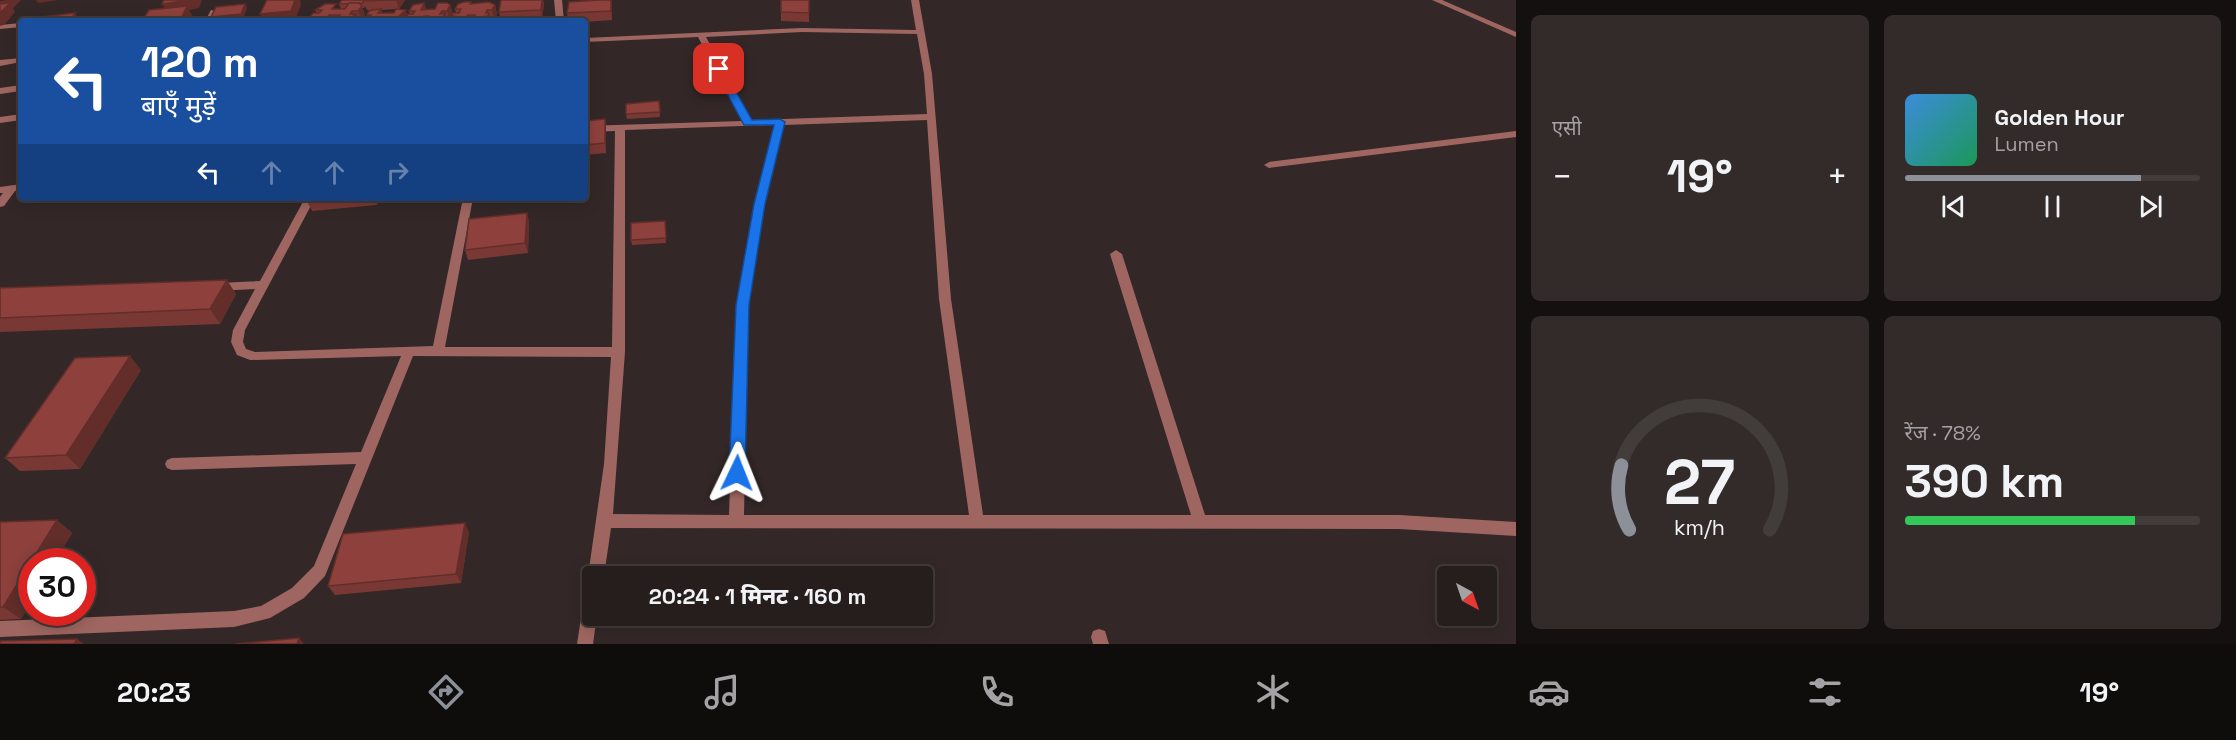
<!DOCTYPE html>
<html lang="hi">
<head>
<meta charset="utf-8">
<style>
  body { margin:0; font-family:"Space Grotesk","Noto Sans Devanagari",sans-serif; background:#322b2a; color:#f1f3f6; height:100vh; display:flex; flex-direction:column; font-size:22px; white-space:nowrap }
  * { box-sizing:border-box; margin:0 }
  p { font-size:20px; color:#a4a2a4 }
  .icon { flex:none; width:33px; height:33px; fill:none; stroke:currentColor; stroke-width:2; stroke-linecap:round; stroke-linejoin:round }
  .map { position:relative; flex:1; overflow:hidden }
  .panel { display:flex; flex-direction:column; gap:15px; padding:15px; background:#151010; width:720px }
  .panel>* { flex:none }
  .banner { position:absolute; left:18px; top:18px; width:570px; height:183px; border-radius:6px; box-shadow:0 3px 15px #0003,0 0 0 2px #423c3b; background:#1a4fa0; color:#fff; overflow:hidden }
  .needle { width:39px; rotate:140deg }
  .controls { position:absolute; left:1437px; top:566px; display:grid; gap:12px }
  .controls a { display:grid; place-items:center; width:60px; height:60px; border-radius:6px; background:#261e1d; box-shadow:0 3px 15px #0003,0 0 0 2px #423c3b; font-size:30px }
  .speed { position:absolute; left:18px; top:548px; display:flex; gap:12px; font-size:30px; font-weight:700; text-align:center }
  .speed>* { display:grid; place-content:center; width:78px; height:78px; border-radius:50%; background:#261e1d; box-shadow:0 3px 15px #0003,0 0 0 2px #423c3b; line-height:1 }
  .speed .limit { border:9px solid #d22; background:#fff; color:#111 }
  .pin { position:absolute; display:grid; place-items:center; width:51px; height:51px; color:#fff; margin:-26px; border-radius:12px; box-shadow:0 3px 9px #0006 }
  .me { position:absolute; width:66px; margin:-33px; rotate:2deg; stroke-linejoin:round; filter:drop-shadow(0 0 4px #0008) }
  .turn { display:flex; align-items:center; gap:21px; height:126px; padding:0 24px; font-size:27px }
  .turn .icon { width:78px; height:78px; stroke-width:2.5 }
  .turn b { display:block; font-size:42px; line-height:51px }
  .lanes { display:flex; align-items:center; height:57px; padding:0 24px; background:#0003; justify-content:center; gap:30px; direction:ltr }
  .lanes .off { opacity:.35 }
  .big { font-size:45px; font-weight:800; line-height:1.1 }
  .panel .card { flex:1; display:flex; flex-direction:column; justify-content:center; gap:9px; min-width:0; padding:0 21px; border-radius:9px; background:#322b2a }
  .panel .dial { align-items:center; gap:0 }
  .dial svg { height:156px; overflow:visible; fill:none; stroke:#423c3b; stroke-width:7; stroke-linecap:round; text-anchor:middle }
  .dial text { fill:#f1f3f6; stroke:none }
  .song { display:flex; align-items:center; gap:18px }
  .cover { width:72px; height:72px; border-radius:9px; background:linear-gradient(135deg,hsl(210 70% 55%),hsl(150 70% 35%)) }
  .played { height:6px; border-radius:3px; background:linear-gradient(90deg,#8c9099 80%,#423c3b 80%) }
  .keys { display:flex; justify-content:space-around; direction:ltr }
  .heat { display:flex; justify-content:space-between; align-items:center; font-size:33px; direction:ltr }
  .charge { height:9px; border-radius:4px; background:linear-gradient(90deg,#34c759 78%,#423c3b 0) }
  .panel .tiles { flex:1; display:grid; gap:15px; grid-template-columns:repeat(2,1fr) }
  .trip { position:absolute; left:582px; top:566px; width:351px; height:60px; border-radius:6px; background:#261e1d; box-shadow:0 3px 15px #0003,0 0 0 2px #423c3b; font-weight:800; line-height:60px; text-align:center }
  .tabs { display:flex; height:96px; justify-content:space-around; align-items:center; background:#0f0c0c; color:#a4a2a4 }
  .tabs .icon { width:42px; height:42px }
  .tabs .active { color:#8c9099 }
  .tabs b { font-size:27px; color:#f1f3f6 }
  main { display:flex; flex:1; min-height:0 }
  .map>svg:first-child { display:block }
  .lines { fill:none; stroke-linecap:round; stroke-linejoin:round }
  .lane { fill:#9f6661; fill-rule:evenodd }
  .street { fill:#9f6661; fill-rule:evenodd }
  .wall { fill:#7a3834; fill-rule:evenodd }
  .shaded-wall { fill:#632e2a }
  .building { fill:#8e413c; stroke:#632e2a; stroke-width:1.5 }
  .route { fill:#1a73e8; stroke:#114b97; stroke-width:1.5 }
</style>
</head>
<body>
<main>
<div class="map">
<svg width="1516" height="644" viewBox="0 0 1516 644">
  <rect width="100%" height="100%" fill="#332827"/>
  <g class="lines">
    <g class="lane">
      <path d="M 1432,0 L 1442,0 L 1516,32 L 1516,37 Z"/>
      <path d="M 1516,131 L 1516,137 L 1269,168 L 1264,165 L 1269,162 Z"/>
    </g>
    <g class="street">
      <path d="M 554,0 L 562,0 L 564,21 L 556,21 Z"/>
      <path d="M 911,0 L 919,0 L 932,74 L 951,299 L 983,515 L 1191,515 L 1110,254 L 1116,250 L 1122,254 L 1205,515 L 1399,515 L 1516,522 L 1516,536 L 1399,529 L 611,528 L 604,576 L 592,576 L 592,582 L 588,576 L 604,464 L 611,357 L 413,356 L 325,576 L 304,598 L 270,618 L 234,627 L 0,637 L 0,621 L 234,611 L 261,606 L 292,588 L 314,566 L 356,464 L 172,470 L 167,468 L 165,464 L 167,460 L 172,458 L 361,452 L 401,356 L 250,360 L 237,355 L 231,342 L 233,330 L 255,289 L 217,291 L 211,287 L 217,283 L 260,281 L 305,198 L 315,198 L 245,330 L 243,342 L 246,349 L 255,352 L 433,346 L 463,198 L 473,198 L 445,347 L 612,347 L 615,131 L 585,132 L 585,126 L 742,121 L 698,37 L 585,42 L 585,38 L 802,28 L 916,30 ZM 802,32 L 917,34 L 924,74 L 927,114 L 751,120 L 706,37 ZM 927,120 L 939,299 L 969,515 L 744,515 L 748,305 L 765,204 L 784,125 ZM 775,125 L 755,204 L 736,305 L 729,515 L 613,514 L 625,352 L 625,130 Z"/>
      <path d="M 211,10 L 218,12 L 213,21 L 205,21 Z"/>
      <path d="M 21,23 L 21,27 L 0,29 L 0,25 Z"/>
      <path d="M 21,58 L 21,62 L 0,66 L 0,60 Z"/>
      <path d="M 21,85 L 21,91 L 0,94 L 0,88 Z"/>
      <path d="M 21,114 L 21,120 L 0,123 L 0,117 Z"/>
      <path d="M 21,184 L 21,190 L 15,191 L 4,206 L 0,207 L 0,197 L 3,193 L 0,193 L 0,187 Z"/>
      <path d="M 592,590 L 592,615 L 597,615 L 593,644 L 577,644 L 584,598 L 586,593 Z"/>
      <path d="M 1099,629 L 1105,631 L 1109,644 L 1093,644 L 1091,637 L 1093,631 Z"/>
    </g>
  </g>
  <g class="wall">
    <path d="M 342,0 L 405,0 L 399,9 L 407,15 L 410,14 L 409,11 L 424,3 L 426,9 L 435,9 L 450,5 L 453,14 L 456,13 L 455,9 L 472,4 L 495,5 L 497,14 L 494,19 L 490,19 L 491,21 L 453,21 L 452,17 L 450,20 L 447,20 L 447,21 L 407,21 L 406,17 L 407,16 L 403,19 L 404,21 L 363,21 L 368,17 L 367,15 L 373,10 L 367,10 L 365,6 L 364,8 L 362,8 L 365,15 L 362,20 L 358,20 L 359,21 L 312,21 L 310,17 L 317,13 L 315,10 L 341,9 L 339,4 ZM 396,9 L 394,13 L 382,13 L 381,10 Z"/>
    <path d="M 501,0 L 543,0 L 544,5 L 542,18 L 501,21 L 499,12 Z"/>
    <path d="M 611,0 L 612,8 L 612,20 L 585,22 L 568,21 L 567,13 Z"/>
    <path d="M 781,0 L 809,13 L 809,22 L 781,21 Z"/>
    <path d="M 659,101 L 660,117 L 627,119 L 626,114 Z"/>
    <path d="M 605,119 L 606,129 L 606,153 L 585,155 L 585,121 Z"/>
    <path d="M 308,198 L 379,198 L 377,205 L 312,211 L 307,201 Z"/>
    <path d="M 527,213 L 529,223 L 528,253 L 468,260 L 465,250 Z"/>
    <path d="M 665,221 L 666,243 L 632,245 L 631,240 Z"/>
    <path d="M 0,288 L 236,294 L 220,324 L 0,332 Z"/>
    <path d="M 141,370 L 80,469 L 20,471 L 5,458 Z"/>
    <path d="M 57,520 L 72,533 L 55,561 L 32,561 L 32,601 L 21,619 L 0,620 L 0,522 Z"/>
    <path d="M 469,532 L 461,583 L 335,595 L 328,586 Z"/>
  </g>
  <g class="shaded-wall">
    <path d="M 7,0 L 21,0 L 13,8 L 15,12 L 4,25 L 0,26 L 0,1 Z"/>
    <path d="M 36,0 L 58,0 L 38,3 Z"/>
    <path d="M 191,0 L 202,0 L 199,8 L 189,10 L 192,15 L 189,21 L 180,21 L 167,12 L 162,4 Z"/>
    <path d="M 295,0 L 300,0 L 301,5 L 295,20 L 263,21 L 260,14 Z"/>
    <path d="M 396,0 L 405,0 L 399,9 Z"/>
    <path d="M 542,0 L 543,0 L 544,5 L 542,18 L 541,10 Z"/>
    <path d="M 611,0 L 612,8 L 612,20 L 611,11 Z"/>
    <path d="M 424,3 L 427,12 L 421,10 Z"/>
    <path d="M 245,4 L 247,8 L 243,19 L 213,21 L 211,17 Z"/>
    <path d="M 450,5 L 453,14 L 450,20 L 447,11 Z"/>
    <path d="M 495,5 L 497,14 L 494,19 L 492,10 Z"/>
    <path d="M 362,6 L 365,15 L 362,20 L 358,11 Z"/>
    <path d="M 406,10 L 407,15 L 403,19 L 404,21 L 397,21 L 398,17 Z"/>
    <path d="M 487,10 L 488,15 L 489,13 L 491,21 L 474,21 L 474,18 L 486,13 Z"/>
    <path d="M 352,11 L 354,15 L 356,14 L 359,21 L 350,21 L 350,14 Z"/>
    <path d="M 442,11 L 443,16 L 445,13 L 447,21 L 427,21 L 426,20 L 440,14 Z"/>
    <path d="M 75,13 L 78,18 L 76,21 L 70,21 Z"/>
    <path d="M 329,15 L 331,21 L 327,21 L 327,19 Z"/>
    <path d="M 605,119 L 606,129 L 606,153 L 605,143 Z"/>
    <path d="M 374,198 L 379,198 L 377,205 Z"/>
    <path d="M 527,213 L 529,223 L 528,253 L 525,243 Z"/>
    <path d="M 227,280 L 236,294 L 220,324 L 210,309 Z"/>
    <path d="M 130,356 L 141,370 L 80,469 L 66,455 Z"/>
    <path d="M 57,520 L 72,533 L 55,561 L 32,561 Z"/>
    <path d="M 465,523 L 469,532 L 461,583 L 456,574 Z"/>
    <path d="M 32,561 L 32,601 L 21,619 L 3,607 Z"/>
    <path d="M 299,638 L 304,644 L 297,644 Z"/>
    <path d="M 77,639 L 84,644 L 74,644 Z"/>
  </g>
  <g class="building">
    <path d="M 164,0 L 191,0 L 162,4 Z"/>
    <path d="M 267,0 L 295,0 L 291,11 L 260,14 Z"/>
    <path d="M 342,0 L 364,0 L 363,3 L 339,4 Z"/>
    <path d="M 364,0 L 396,0 L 364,1 Z"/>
    <path d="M 501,0 L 542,0 L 541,10 L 499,12 Z"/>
    <path d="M 600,0 L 611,0 L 611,11 L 567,13 L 569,2 Z"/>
    <path d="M 781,0 L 809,0 L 809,13 L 781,12 Z"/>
    <path d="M 464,2 L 471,2 L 470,4 L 489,2 L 495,5 L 492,10 L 487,10 L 486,13 L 489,13 L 488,16 L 474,18 L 475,15 L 468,15 L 466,18 L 452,16 L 453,13 L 459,13 L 461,9 L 455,9 L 458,4 Z"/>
    <path d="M 10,3 L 0,13 L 0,4 Z"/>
    <path d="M 349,3 L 359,3 L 362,6 L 358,11 L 352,11 L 350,14 L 356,14 L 349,19 L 337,19 L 340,15 L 329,15 L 327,19 L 310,17 L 313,13 L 319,13 L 322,10 L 315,10 L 325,4 L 336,4 L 332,9 L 345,9 Z"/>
    <path d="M 424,3 L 421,10 L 435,9 L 438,3 L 447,3 L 450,5 L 447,11 L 442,11 L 440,14 L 445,13 L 443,17 L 426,20 L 428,16 L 419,17 L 417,20 L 410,20 L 406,17 L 408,14 L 413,14 L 415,11 L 409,11 L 413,5 Z"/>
    <path d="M 245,4 L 241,14 L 211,17 L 216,7 Z"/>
    <path d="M 187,6 L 180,21 L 142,21 L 149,10 Z"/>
    <path d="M 381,9 L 378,13 L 394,13 L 396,9 L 406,10 L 398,17 L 402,17 L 397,21 L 384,21 L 385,20 L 363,21 L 365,17 L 369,17 L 371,15 L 367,15 L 369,11 L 373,10 Z"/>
    <path d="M 75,13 L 70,21 L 38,21 L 42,17 Z"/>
    <path d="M 659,101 L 660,112 L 626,114 L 626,104 Z"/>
    <path d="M 605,119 L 605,143 L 585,145 L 585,121 Z"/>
    <path d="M 308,198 L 342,198 L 307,201 Z"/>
    <path d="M 527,213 L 525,243 L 465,250 L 469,219 Z"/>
    <path d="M 665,221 L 666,238 L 631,240 L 631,223 Z"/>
    <path d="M 227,280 L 210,309 L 0,318 L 0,288 Z"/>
    <path d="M 130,356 L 66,455 L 5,458 L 75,358 Z"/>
    <path d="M 57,520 L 3,607 L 0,607 L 0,522 Z"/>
    <path d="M 465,523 L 456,574 L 328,586 L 343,534 Z"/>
    <path d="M 299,638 L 297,644 L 235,644 Z"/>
    <path d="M 77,639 L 74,644 L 0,644 L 0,641 Z"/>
  </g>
  <path class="route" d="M 715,67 L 723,69 L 752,120 L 780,119 L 785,122 L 765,204 L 749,305 L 745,473 L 743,477 L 737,479 L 731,477 L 729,473 L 736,305 L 754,204 L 774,125 L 744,125 L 714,69 Z"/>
</svg>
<div class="controls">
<a><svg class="needle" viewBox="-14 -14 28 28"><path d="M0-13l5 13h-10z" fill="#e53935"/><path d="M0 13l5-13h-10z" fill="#a4a2a4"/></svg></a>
</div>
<div class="speed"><div class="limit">30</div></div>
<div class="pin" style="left:719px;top:69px;background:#d93025"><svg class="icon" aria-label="arrive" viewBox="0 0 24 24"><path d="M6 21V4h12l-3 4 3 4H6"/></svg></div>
<svg class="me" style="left:737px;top:473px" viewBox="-20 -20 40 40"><path d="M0-17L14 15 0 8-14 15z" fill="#1a73e8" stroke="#fff" stroke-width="4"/></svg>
<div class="trip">20:24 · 1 मिनट · 160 m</div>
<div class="banner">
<div class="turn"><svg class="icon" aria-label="left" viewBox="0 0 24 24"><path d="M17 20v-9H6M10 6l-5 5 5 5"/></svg><div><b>120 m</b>बाएँ मुड़ें</div></div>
<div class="lanes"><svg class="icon" aria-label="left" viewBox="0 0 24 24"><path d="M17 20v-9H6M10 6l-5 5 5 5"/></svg><svg class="icon off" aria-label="ahead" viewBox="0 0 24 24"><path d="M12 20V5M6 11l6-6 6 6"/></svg><svg class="icon off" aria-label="ahead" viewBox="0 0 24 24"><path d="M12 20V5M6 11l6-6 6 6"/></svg><svg class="icon off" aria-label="right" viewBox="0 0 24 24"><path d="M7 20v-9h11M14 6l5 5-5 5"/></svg></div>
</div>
</div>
<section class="panel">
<div class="tiles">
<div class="card"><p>एसी</p>
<div class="heat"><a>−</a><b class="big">19°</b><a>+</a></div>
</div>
<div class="card">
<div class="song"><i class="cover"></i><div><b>Golden Hour</b><p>Lumen</p></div></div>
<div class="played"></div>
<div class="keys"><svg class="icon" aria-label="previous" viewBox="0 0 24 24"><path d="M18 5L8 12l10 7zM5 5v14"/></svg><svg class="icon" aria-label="pause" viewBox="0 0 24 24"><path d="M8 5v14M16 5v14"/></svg><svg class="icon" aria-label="next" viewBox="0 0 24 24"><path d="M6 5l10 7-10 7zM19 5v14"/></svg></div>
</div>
<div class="card dial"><svg viewBox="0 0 100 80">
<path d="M14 69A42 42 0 1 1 86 69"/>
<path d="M14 69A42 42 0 0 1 10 36" stroke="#8c9099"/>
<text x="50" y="56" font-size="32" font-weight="700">27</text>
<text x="50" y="72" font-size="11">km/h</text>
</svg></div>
<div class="card"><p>रेंज · 78%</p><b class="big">390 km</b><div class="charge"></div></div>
</div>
</section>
</main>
<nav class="tabs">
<b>20:23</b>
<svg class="icon active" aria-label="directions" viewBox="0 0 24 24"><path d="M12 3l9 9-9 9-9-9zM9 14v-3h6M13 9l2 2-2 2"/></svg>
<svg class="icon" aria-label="music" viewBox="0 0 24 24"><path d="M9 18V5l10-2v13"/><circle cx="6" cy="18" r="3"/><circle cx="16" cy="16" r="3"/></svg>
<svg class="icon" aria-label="phone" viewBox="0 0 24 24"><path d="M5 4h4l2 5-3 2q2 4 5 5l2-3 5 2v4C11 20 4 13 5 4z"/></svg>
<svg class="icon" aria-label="climate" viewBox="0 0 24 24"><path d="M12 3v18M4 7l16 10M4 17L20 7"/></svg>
<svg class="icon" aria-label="car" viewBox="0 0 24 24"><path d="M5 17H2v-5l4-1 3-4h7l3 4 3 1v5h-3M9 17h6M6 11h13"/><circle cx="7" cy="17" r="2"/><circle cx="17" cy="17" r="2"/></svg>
<svg class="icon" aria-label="filters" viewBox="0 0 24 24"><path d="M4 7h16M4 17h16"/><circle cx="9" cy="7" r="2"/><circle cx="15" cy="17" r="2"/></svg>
<b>19°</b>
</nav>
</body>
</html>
